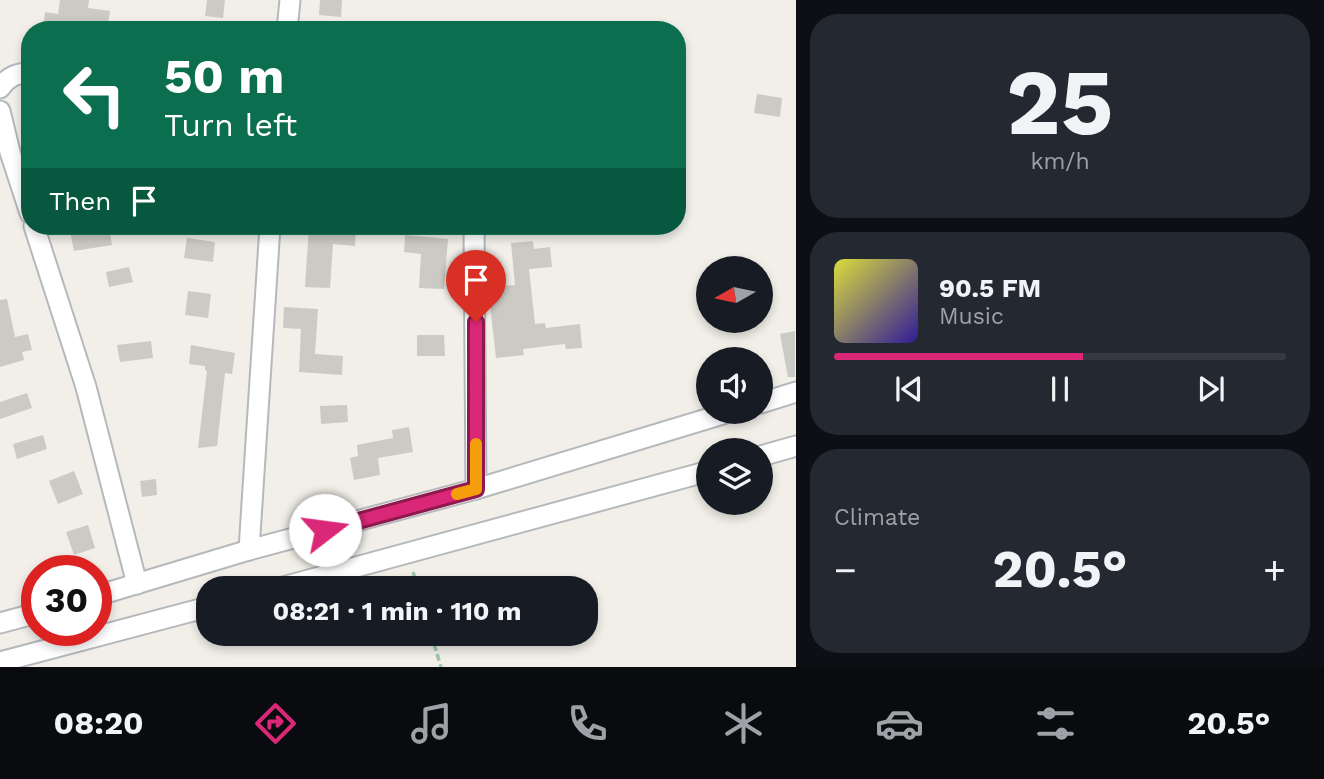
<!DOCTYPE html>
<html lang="en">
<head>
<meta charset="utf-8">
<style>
  body { margin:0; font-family:"Work Sans",sans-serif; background:#242831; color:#f1f3f6; height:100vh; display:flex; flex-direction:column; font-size:26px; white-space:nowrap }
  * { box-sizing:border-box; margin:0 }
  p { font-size:23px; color:#9ea1a6 }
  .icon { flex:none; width:38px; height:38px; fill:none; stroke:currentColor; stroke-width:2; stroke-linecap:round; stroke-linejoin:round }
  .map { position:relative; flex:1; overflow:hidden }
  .sheet { display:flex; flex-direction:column; gap:14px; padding:14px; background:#0d0f14; width:528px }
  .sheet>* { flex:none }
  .top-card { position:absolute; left:21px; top:21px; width:665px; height:214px; border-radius:28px; box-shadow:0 4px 10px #0003; background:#0b6e4f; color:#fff; overflow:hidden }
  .needle { width:46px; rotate:261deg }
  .buttons { position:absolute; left:696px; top:256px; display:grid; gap:14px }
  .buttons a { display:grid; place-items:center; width:77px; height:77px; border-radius:50%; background:#171b24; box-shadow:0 4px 10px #0003; font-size:35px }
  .speed { position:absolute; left:21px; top:555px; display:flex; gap:14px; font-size:35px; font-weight:700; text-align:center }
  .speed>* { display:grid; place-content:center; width:91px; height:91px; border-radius:50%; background:#171b24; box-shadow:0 4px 10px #0003; line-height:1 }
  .speed .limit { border:10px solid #d22; background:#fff; color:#111 }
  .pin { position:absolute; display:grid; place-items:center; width:60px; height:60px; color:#fff; margin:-72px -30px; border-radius:50% 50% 50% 0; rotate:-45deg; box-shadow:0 0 7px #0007 }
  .pin .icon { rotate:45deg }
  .me { position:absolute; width:77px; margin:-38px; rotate:75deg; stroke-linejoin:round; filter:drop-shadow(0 0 5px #0008) }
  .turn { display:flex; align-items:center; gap:24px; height:147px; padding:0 28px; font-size:32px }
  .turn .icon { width:91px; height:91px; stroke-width:2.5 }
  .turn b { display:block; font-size:49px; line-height:60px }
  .then { display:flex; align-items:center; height:66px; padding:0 28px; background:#0003; gap:14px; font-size:26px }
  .big { font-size:52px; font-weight:700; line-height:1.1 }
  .sheet .card { flex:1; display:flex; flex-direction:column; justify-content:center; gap:10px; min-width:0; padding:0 24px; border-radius:28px; background:#242831 }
  .sheet .dial { align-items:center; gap:0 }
  .dial b { font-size:91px; line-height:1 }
  .song { display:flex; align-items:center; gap:21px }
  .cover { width:84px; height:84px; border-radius:10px; background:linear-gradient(135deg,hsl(60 70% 55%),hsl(250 70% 35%)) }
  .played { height:7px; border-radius:4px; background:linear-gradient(90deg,#db2777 55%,#363941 55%) }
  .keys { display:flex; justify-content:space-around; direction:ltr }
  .heat { display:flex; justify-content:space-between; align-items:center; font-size:38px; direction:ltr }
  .trip { position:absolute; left:196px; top:576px; width:402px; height:70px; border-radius:28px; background:#171b24; box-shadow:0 4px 10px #0003; font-weight:700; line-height:70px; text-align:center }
  .tab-bar { display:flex; height:112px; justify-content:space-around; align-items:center; background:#090b0e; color:#9ea1a6 }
  .tab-bar .icon { width:49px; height:49px }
  .tab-bar .active { color:#db2777 }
  .tab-bar b { font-size:32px; color:#f1f3f6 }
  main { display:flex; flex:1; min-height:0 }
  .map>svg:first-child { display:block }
  .building { fill:#cccac5 }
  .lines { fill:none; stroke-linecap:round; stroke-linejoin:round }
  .minor-casing { stroke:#b5b8bc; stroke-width:23 }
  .path { stroke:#9cc7a9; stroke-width:3.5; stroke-dasharray:7 3.5; stroke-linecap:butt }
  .minor { stroke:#fff; stroke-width:19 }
  .route-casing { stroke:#8e194d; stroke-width:18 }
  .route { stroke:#db2777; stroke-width:12 }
  .slow { stroke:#f59e0b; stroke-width:12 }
</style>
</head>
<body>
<main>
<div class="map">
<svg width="796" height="667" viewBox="0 0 796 667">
  <rect width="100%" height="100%" fill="#f1efe8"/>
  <g class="building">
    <path d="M 60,0 L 89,0 L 88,8 L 110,11 L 107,30 L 43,30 L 45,12 L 58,14 Z"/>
    <path d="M 207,0 L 225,0 L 223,18 L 205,16 Z"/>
    <path d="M 320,0 L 342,0 L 341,17 L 319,15 Z"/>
    <path d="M 757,94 L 782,98 L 780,117 L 754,113 Z"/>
    <path d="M 97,226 L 109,226 L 112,245 L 74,251 L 70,231 Z"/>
    <path d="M 309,226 L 356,226 L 355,246 L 333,244 L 330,288 L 305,287 Z"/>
    <path d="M 405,235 L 448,239 L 444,289 L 419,288 L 421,254 L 404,252 Z"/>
    <path d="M 187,238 L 215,242 L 213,262 L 184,258 Z"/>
    <path d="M 533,241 L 534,249 L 550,247 L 552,267 L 529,269 L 535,324 L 545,323 L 546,328 L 580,324 L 582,348 L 566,349 L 565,344 L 523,349 L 524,355 L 496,358 L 488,287 L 515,285 L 511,243 Z"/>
    <path d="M 129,267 L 133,282 L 109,287 L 106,272 Z"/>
    <path d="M 188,291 L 211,294 L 208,318 L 185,315 Z"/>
    <path d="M 7,299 L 15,337 L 28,334 L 32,350 L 22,352 L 24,360 L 0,367 L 0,300 Z"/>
    <path d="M 284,307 L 318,309 L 315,354 L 343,356 L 342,375 L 299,372 L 301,329 L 283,328 Z"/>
    <path d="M 795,331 L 795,377 L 788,377 L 780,334 Z"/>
    <path d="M 417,335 L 444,335 L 445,356 L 417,356 Z"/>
    <path d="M 151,341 L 153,358 L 120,362 L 117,345 Z"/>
    <path d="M 191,345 L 235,353 L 232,374 L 225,373 L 217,446 L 198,448 L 207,371 L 205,370 L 205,366 L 189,364 Z"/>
    <path d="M 27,393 L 32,408 L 0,419 L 0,402 Z"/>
    <path d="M 347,405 L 348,422 L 321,424 L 320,406 Z"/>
    <path d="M 409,427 L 413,452 L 378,458 L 380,475 L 354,480 L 350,458 L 358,456 L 357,445 L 393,438 L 392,430 Z"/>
    <path d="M 43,435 L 47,449 L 17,459 L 13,444 Z"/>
    <path d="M 74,471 L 83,494 L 58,504 L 49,481 Z"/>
    <path d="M 156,479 L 157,495 L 142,497 L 140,481 Z"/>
    <path d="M 88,525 L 95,548 L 74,555 L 66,532 Z"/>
  </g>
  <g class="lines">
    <g class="minor-casing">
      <g id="minor">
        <path d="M 287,30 L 290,0"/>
        <path d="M 0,88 C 8,77 16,73 30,73"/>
        <path d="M 0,111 L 10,152 L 30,213"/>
        <path d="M 34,226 L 86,387 L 137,584"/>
        <path d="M 474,226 L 476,489"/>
        <path d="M 761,403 L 796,392"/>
        <path d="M 761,456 L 796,446"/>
        <path d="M 249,550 L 270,226"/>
        <path d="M 279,588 L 709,471"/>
        <path d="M 96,596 L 249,550 L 476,489 L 733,411"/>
        <path d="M 0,623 L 37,613"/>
        <path d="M 0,662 L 208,607"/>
      </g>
    </g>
    <g class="path">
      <path d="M 413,572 L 418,588"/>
      <path d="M 431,634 L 441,667"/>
    </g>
    <use href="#minor" class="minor"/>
  </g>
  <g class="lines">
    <g class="route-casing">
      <path id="route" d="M 325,530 L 476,489 L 476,322"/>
    </g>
    <use href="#route" class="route"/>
    <path class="slow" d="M 457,494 L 476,489 L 476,444"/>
  </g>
</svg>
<div class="buttons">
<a><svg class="needle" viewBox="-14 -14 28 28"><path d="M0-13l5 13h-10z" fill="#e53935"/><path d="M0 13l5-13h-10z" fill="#9ea1a6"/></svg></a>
<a><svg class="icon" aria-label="sound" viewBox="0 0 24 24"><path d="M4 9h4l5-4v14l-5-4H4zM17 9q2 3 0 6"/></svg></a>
<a><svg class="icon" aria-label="layers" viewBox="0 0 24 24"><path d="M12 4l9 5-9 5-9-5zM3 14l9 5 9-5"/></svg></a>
</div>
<div class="speed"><div class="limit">30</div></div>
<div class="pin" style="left:476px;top:322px;background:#d93025"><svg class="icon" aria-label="arrive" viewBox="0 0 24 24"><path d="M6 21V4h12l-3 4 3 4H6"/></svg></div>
<svg class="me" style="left:325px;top:530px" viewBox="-20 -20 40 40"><circle r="19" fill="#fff"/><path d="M0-13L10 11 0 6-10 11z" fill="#db2777"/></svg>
<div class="trip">08:21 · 1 min · 110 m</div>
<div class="top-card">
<div class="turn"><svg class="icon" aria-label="left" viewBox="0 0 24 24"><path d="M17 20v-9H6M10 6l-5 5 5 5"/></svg><div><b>50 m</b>Turn left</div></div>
<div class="then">Then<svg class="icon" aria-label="arrive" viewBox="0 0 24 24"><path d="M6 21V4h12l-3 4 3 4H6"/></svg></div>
</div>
</div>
<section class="sheet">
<div class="card dial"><b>25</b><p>km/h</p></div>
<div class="card">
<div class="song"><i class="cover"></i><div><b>90.5 FM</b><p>Music</p></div></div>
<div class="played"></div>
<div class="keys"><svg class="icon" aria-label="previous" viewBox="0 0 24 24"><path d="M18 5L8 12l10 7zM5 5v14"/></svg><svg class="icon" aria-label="pause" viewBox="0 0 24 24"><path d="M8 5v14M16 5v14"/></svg><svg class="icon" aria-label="next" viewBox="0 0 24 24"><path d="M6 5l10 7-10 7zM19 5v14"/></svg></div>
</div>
<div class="card"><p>Climate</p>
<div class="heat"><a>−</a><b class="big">20.5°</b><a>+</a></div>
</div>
</section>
</main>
<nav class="tab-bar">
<b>08:20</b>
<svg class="icon active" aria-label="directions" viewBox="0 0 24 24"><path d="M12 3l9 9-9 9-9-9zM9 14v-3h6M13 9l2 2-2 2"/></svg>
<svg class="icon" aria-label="music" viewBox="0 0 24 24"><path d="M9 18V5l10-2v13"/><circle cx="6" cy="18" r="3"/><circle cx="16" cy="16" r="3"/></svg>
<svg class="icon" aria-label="phone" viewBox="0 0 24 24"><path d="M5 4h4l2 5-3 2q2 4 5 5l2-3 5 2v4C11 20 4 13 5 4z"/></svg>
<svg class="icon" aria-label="climate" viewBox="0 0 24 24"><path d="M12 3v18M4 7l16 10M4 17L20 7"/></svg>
<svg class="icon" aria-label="car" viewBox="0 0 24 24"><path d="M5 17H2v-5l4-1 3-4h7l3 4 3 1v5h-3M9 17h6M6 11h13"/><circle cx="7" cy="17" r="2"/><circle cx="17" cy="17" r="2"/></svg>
<svg class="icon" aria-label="filters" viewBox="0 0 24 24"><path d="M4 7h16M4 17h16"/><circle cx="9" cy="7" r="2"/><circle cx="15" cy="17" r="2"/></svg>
<b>20.5°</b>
</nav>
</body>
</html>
